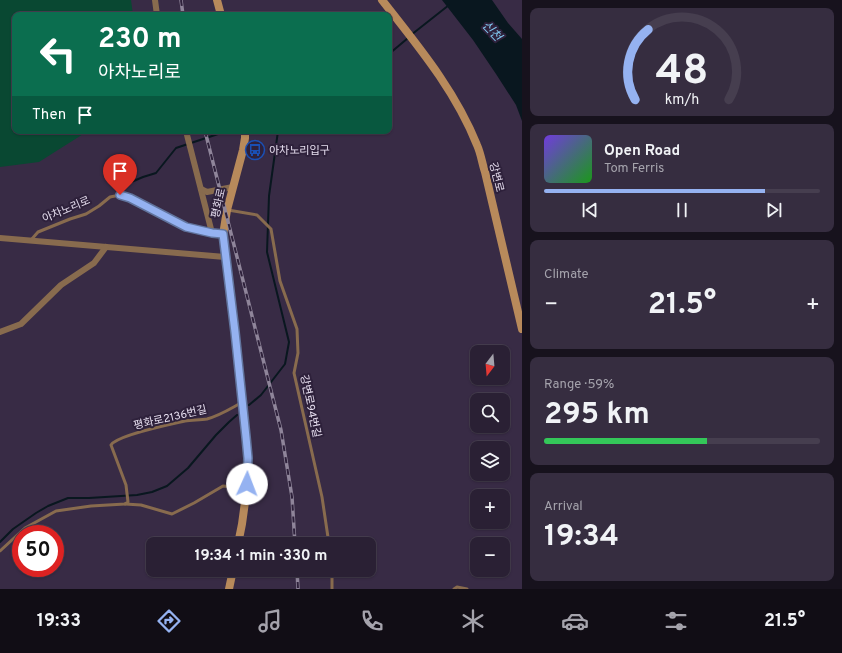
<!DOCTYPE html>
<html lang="en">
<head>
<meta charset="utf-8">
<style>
  body { margin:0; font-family:Overpass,"Noto Sans KR",sans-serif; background:#362d40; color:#f1f3f6; height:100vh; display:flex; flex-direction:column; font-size:15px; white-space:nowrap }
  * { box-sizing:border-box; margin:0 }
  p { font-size:13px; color:#a5a3ac }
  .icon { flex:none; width:22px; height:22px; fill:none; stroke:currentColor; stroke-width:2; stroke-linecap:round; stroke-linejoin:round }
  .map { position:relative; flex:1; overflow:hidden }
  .details { display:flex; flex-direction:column; gap:8px; padding:8px; background:#17121d; width:320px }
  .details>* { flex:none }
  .guide { position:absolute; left:12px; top:12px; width:380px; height:122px; border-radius:8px; box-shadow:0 1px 3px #0004,0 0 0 1px #463e4f; background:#0b6e4f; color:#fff; overflow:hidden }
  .needle { width:26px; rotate:196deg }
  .tools { position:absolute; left:470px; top:345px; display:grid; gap:8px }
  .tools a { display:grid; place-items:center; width:40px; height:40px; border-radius:8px; background:#2a2034; box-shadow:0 1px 3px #0004,0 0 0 1px #463e4f; font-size:20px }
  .speed { position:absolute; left:12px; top:525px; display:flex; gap:8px; font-size:20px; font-weight:700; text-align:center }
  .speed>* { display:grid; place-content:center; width:52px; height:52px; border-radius:50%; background:#2a2034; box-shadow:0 1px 3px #0004,0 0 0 1px #463e4f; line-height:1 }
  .speed .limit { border:6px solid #d22; background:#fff; color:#111 }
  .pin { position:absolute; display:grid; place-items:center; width:34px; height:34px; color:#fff; margin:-41px -17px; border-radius:50% 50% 50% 0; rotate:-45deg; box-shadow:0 0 4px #0007 }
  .pin .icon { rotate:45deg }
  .me { position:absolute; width:44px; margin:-22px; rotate:2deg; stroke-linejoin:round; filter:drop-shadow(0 0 3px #0008) }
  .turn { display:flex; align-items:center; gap:14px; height:84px; padding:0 20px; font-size:18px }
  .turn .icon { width:52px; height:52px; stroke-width:2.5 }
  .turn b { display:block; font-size:28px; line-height:34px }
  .then { display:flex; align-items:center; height:38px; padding:0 20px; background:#0003; gap:8px; font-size:15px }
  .big { font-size:30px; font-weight:700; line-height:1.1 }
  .details .tile { flex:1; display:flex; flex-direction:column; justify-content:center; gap:6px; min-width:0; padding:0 14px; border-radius:8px; background:#362d40 }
  .details .dial { align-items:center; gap:0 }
  .dial svg { height:104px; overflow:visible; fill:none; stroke:#463e4f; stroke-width:7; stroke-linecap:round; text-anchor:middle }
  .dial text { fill:#f1f3f6; stroke:none }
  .song { display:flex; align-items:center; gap:12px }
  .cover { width:48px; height:48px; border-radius:6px; background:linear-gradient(135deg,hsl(260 70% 55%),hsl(120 70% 35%)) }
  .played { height:4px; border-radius:2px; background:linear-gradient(90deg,#95b2f1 80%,#463e4f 80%) }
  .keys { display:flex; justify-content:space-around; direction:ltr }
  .heat { display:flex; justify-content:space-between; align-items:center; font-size:22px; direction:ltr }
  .charge { height:6px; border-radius:3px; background:linear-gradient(90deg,#34c759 59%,#463e4f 0) }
  .trip { position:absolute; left:146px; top:537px; width:230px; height:40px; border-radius:8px; background:#2a2034; box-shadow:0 1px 3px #0004,0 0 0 1px #463e4f; font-weight:700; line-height:40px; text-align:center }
  .tab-bar { display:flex; height:64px; justify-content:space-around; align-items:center; background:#110d15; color:#a5a3ac }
  .tab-bar .icon { width:28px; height:28px }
  .tab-bar .selected { color:#95b2f1 }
  .tab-bar b { font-size:18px; color:#f1f3f6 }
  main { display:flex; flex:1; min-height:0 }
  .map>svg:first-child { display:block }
  .green { fill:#094832 }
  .water { fill:#09171f }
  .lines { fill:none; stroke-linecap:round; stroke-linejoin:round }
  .stream { stroke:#09171f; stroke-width:2 }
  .service { stroke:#886b4e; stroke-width:3 }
  .minor { stroke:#886b4e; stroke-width:6 }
  .secondary { stroke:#b88a5b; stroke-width:8 }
  .rail-casing { stroke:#8f859a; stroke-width:3.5 }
  .rail { stroke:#2e213b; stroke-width:2; stroke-dasharray:6; stroke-linecap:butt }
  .route-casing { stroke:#61749d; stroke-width:10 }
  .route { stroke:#95b2f1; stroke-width:7 }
  .labels { text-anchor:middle; stroke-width:4; stroke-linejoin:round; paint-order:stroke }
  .poi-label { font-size:11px; fill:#e5ddee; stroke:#2e213b; text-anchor:start }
  .street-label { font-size:11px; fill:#e5ddee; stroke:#2e213b }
  .water-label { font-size:12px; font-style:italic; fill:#82caf3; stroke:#2e213b }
</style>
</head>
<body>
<main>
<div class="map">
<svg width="522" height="589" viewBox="0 0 522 589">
  <rect width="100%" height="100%" fill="#382b45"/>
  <path class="green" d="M 0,0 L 131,0 L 133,15 L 15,15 L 15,131 L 88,131 L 39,162 L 0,167 Z"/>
  <path class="water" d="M 442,0 L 492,0 L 508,23 L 522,39 L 522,121 L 516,105 L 496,74 L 473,40 Z"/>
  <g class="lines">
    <g class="stream">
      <path d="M 411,35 L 449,5"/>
      <path d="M 389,54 L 408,38"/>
      <path d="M 122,186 L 143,177 L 156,173 L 176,148 L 224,132 L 233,131"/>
      <path d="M 249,405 L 261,395 L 285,364 L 289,342 L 267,252 L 269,196 L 278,131"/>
      <path d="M 0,542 L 13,529 L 36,513 L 48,506 L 68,498 L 89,498 L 137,495 L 152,492 L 167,486 L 188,468 L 216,435 L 229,422 L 237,415"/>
    </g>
    <g class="service">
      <path d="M 228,210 L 257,215 L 271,229 L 280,281 L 297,329 L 298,353 L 294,373 L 322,497 L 329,544"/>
      <path d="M 31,240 L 38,232 L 70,219 L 86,214 L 99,206 L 110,197 L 120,195 L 130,198 L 186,227 L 212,233 L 223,235"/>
      <path d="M 125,504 L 141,505 L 172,514 L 194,503 L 223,486 L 245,488"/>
      <path d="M 0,551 L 25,528 L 56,511 L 91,506 L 125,504 L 128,502 L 126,485 L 111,445 C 117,435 172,424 185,421 C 192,420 200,420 207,419 C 219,416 230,409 241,403"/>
      <path d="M 332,570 L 332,589"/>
      <path d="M 454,589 L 457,587 L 467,589"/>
    </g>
    <g class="minor">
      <path d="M 155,0 L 157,15"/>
      <path d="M 186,131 L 212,233"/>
      <path d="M 201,189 L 207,192 L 233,187"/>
      <path d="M 0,238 L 225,257"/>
      <path d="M 0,332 L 21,324 L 61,285 L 94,263 L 106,247"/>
    </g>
    <g class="secondary">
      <path d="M 217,0 L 221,15"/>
      <path d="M 382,0 C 418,46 455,90 477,145 C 481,154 482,163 485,172 L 522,329"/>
      <path d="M 238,544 L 242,524 L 245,502 L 248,458 L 235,332 L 223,235 L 227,210 L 243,150 L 245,138 L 245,131"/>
      <path d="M 229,589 L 233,570"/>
    </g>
    <g class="rail-casing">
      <g id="rail">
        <path d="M 181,0 L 183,15"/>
        <path d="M 205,131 L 281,430 L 292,497 L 295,544"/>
        <path d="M 297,570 L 298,589"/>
      </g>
    </g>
    <use href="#rail" class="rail"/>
  </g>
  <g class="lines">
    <g class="route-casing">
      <path id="route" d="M 120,195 L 130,198 L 186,227 L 212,233 L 223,234 L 235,332 L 246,437 L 248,458 L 247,484"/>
    </g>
    <use href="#route" class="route"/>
  </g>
  <defs>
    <g id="bus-ring" transform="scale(1)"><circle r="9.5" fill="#2e213b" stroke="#1a4fb4" stroke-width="1.5"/><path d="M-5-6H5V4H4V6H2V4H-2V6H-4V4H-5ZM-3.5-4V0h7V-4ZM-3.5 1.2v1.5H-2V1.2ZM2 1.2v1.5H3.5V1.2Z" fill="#1a4fb4"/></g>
  </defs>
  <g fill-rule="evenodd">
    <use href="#bus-ring" x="255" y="150"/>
  </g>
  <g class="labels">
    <g class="poi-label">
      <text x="269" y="154">아차노리입구</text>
    </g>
    <g class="street-label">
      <text transform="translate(497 177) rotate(76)" y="4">강변로</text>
      <text transform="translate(218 203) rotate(-77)" y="4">평화로</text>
      <text transform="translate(66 209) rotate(-23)" y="4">아차노리로</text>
      <text transform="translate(311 406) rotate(78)" y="4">강변로94번길</text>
      <text transform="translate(170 417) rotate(-13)" y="4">평화로2136번길</text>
    </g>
    <g class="water-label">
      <text transform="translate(492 31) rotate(46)" y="4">신천</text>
    </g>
  </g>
</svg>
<div class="tools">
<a><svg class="needle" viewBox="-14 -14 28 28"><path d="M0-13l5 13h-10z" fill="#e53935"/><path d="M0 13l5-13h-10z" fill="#a5a3ac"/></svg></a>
<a><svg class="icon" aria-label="search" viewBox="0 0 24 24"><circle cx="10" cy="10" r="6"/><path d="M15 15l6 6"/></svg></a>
<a><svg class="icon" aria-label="layers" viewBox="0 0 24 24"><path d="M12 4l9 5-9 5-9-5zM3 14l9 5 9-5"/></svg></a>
<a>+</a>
<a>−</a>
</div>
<div class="speed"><div class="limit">50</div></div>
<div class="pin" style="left:120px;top:195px;background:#d93025"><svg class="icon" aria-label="arrive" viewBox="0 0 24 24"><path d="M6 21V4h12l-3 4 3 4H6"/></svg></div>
<svg class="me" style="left:247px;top:484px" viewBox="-20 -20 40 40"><circle r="19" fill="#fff"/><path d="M0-13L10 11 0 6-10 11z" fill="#95b2f1"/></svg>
<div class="trip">19:34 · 1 min · 330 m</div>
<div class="guide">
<div class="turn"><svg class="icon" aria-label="left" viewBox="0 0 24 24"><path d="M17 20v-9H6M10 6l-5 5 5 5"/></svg><div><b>230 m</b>아차노리로</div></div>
<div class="then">Then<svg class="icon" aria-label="arrive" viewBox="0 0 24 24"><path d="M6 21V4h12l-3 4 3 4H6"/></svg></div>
</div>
</div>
<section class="details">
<div class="tile dial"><svg viewBox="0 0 100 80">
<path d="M14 69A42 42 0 1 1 86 69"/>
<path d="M14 69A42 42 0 0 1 24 15" stroke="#95b2f1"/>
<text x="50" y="56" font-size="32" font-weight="700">48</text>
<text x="50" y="72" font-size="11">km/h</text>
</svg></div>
<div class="tile">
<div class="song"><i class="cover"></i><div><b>Open Road</b><p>Tom Ferris</p></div></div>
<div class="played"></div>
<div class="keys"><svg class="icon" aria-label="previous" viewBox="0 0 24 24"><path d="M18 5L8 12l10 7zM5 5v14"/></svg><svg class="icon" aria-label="pause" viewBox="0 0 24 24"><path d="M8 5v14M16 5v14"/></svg><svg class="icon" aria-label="next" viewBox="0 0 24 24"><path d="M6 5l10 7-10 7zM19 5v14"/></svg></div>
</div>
<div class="tile"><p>Climate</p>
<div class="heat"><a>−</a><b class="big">21.5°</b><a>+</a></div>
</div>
<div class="tile"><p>Range · 59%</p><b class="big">295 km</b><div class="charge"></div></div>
<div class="tile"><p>Arrival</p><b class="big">19:34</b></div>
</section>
</main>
<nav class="tab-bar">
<b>19:33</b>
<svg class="icon selected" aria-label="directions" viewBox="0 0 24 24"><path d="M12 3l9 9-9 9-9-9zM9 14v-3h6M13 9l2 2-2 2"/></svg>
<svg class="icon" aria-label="music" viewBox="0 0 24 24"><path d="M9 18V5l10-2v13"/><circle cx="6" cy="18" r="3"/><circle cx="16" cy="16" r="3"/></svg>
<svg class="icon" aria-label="phone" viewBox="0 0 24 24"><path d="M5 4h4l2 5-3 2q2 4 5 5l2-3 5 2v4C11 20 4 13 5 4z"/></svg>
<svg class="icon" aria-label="climate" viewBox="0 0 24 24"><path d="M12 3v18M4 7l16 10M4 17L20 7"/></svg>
<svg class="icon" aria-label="car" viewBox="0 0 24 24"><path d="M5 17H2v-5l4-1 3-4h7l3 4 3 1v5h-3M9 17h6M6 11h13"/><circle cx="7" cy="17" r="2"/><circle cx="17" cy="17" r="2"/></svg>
<svg class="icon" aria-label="filters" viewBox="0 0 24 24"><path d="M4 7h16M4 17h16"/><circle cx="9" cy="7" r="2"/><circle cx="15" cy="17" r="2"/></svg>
<b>21.5°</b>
</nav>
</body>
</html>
